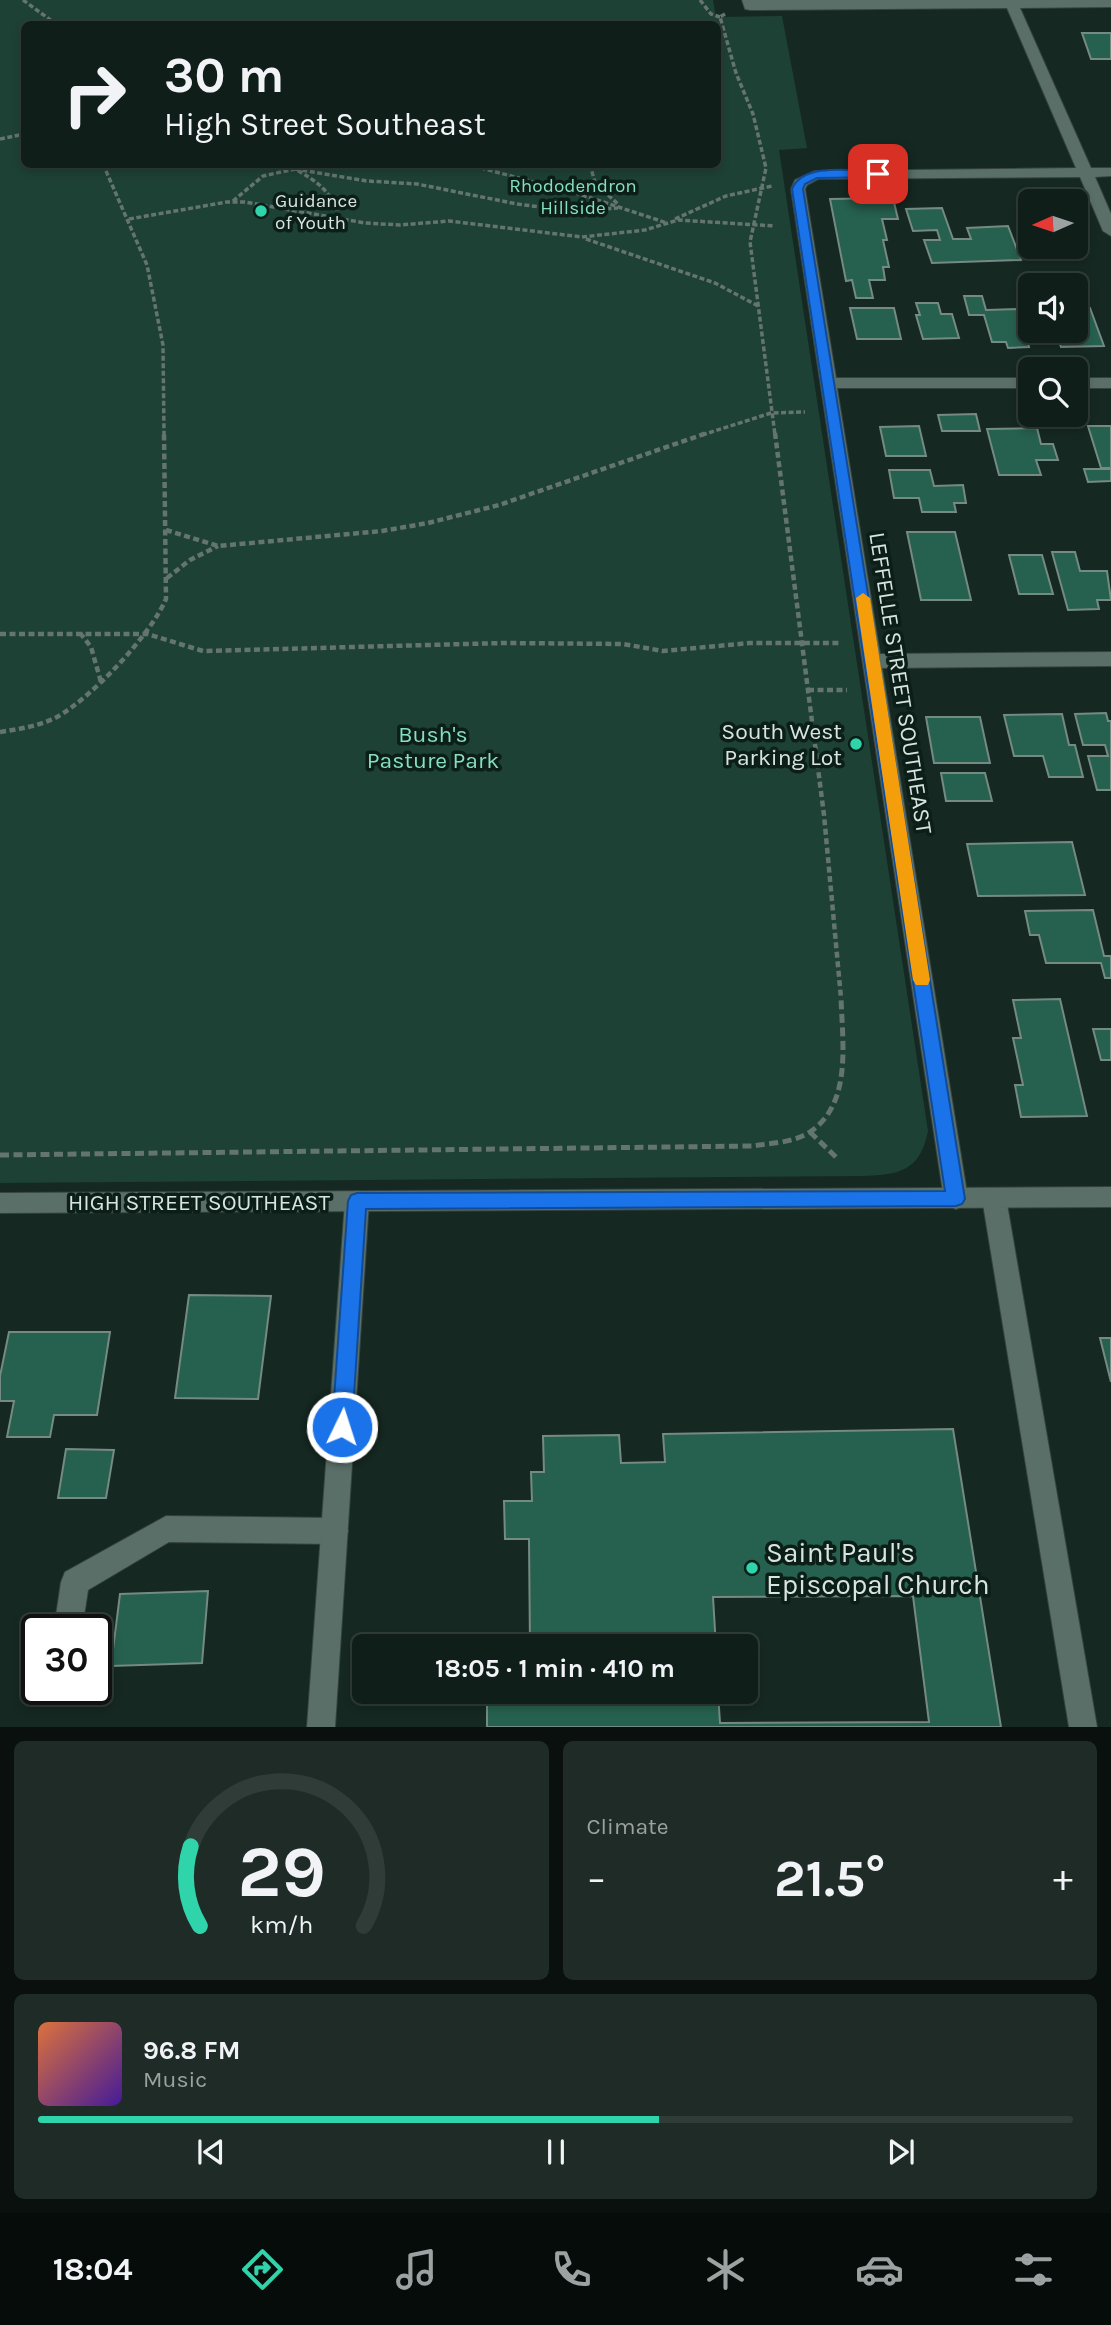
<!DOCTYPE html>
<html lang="en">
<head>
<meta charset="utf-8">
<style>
  body { margin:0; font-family:Karla,sans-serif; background:#1e2b26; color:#f1f3f6; height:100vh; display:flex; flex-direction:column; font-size:26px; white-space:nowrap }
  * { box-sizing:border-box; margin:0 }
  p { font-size:23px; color:#9ca2a2 }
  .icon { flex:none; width:38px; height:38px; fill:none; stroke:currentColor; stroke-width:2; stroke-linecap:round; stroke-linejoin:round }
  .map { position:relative; height:1727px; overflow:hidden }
  .drawer { display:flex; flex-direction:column; gap:14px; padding:14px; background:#09100e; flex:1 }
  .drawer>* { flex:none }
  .hud { position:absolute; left:21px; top:21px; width:700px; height:147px; border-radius:10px; box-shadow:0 4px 10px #0003,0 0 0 2px #303c38; background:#101e19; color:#f1f3f6; overflow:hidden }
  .needle { width:46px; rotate:267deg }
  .buttons { position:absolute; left:1018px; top:189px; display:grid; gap:14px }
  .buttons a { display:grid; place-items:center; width:70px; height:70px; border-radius:10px; background:#101e19; box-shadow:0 4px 10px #0003,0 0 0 2px #303c38; font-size:35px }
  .speed { position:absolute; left:21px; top:1614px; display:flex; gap:14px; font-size:35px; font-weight:700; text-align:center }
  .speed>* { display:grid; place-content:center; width:91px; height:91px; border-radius:50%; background:#101e19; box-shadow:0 4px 10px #0003,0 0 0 2px #303c38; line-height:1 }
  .speed .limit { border:4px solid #111; border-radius:10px; background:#fff; color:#111 }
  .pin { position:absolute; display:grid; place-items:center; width:60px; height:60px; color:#fff; margin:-30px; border-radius:14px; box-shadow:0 4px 10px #0006 }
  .me { position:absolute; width:77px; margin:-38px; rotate:4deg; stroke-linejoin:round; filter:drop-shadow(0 0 5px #0008) }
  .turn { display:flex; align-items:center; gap:24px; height:147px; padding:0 28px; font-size:32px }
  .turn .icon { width:91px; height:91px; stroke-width:2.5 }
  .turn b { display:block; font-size:49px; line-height:60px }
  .big { font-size:52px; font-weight:700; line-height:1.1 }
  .drawer .tile { flex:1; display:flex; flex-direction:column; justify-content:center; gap:10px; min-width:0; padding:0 24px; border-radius:10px; background:#1e2b26 }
  .drawer .dial { align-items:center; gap:0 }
  .dial svg { height:182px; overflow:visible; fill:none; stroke:#303c38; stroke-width:7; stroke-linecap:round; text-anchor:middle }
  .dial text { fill:#f1f3f6; stroke:none }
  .song { display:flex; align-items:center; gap:21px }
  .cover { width:84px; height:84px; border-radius:10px; background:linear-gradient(135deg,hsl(20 70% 55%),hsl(260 70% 35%)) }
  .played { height:7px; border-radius:4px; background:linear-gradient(90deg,#30d4aa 60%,#303c38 60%) }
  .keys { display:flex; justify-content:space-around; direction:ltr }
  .heat { display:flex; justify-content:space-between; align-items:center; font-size:38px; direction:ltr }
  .drawer .tiles { flex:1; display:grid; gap:14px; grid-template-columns:1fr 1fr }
  .tile:last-child { grid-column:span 2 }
  .trip { position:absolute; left:352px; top:1634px; width:406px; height:70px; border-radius:10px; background:#101e19; box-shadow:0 4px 10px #0003,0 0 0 2px #303c38; font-weight:700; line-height:70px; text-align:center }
  .tab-bar { display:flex; height:112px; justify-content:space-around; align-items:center; background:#060c0a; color:#9ca2a2 }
  .tab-bar .icon { width:49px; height:49px }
  .tab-bar .current { color:#30d4aa }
  .tab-bar b { font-size:32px; color:#f1f3f6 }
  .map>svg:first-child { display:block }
  .green { fill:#1e4135; fill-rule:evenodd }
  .building { fill:#26604e; stroke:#758a82; stroke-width:2 }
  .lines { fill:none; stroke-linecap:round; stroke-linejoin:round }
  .lane-casing { stroke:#35433e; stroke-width:2 }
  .street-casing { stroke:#35433e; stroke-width:2 }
  .secondary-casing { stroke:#35433e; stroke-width:2 }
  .path-far2 { stroke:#64746e; stroke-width:3.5; stroke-dasharray:5 2.5; stroke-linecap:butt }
  .path-far1 { stroke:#64746e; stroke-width:4.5; stroke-dasharray:6 3.5; stroke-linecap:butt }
  .path { stroke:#64746e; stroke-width:5; stroke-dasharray:9 4.5; stroke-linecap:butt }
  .lane { fill:#5a6f67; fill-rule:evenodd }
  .street { fill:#5a6f67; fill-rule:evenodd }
  .secondary { fill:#5a6f67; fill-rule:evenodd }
  .route { fill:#1a73e8; stroke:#114b97; stroke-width:2 }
  .slow { fill:#f59e0b }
  .poi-dot { fill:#30d4aa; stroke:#0c1e18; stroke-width:2.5 }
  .labels { text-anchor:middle; stroke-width:7; stroke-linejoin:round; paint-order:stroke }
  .far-park-label { font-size:19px; fill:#85dfc1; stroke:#0c1e18 }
  .far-poi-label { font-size:19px; fill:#d8e4df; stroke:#0c1e18; text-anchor:start }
  .street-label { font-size:23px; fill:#d8e4df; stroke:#0c1e18 }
  .poi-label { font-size:23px; fill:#d8e4df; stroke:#0c1e18; text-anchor:end }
  .park-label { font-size:23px; fill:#85dfc1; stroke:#0c1e18 }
  .near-poi-label { font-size:28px; fill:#d8e4df; stroke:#0c1e18; text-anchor:start }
</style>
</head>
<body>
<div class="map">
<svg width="1111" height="1727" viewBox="0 0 1111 1727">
  <rect width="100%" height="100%" fill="#152821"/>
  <path class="green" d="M 0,0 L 713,0 L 716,17 L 782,16 L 807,148 L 779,150 L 928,1131 C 920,1172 898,1175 861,1176 L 0,1183 ZM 718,24 L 718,164 L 24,164 L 24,24 Z"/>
  <g class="building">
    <path d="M 1082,33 L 1111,33 L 1111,59 L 1091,59 Z"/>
    <path d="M 893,198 L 898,219 L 882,219 L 887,240 L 883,240 L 889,267 L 883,267 L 885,280 L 869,280 L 873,298 L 856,298 L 852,280 L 846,281 L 830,199 Z"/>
    <path d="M 942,208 L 953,239 L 971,239 L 967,228 L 1008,226 L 1021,260 L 932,263 L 924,240 L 940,240 L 937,230 L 913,231 L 906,209 Z"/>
    <path d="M 964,296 L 982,296 L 986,310 L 1018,309 L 1029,347 L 1008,348 L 1006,342 L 992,342 L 984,315 L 969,315 Z"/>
    <path d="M 916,303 L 938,303 L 941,314 L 952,314 L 959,338 L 923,339 L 916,315 L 920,315 Z"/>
    <path d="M 850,308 L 894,308 L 901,339 L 857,339 Z"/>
    <path d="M 1076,308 L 1090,308 L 1104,346 L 1061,347 L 1055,331 L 1076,331 Z"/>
    <path d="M 976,414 L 980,431 L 942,431 L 938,415 Z"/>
    <path d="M 919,426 L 926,456 L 886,456 L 880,427 Z"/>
    <path d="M 1088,426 L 1111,426 L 1111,468 L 1101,468 Z"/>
    <path d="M 1037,428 L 1041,444 L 1053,444 L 1058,460 L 1036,460 L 1041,475 L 999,475 L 987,429 Z"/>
    <path d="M 1084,469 L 1111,469 L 1111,481 L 1088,482 Z"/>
    <path d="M 889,470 L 930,470 L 934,486 L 963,485 L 966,503 L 954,503 L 956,512 L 922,512 L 919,498 L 894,498 Z"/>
    <path d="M 907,532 L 955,532 L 971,600 L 921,600 Z"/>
    <path d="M 1052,552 L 1075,552 L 1080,571 L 1107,571 L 1111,600 L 1097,600 L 1099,609 L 1068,610 Z"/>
    <path d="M 1009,555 L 1042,555 L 1053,594 L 1019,594 Z"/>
    <path d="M 1106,713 L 1108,721 L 1111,721 L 1111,790 L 1097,790 L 1088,756 L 1108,756 L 1105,745 L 1083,745 L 1075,714 Z"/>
    <path d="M 1062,714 L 1069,745 L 1075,745 L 1083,777 L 1049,777 L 1043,756 L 1014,756 L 1004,715 Z"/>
    <path d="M 926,717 L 980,717 L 990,763 L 934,763 Z"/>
    <path d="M 941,773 L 985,773 L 992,801 L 946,801 Z"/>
    <path d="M 1072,842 L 1085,895 L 978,896 L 967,844 Z"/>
    <path d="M 1093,910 L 1104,956 L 1111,956 L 1111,978 L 1105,978 L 1101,963 L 1046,963 L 1039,935 L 1030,935 L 1025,911 Z"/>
    <path d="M 1060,999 L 1087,1116 L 1021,1117 L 1015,1085 L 1023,1085 L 1013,1038 L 1021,1038 L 1013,1000 Z"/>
    <path d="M 1093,1029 L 1111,1029 L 1111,1060 L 1101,1060 Z"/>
    <path d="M 189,1295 L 271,1296 L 258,1399 L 175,1398 Z"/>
    <path d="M 9,1332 L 110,1332 L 97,1415 L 54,1415 L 50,1437 L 7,1437 L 14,1401 L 0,1401 L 0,1376 Z"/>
    <path d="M 1100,1338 L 1111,1338 L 1111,1382 Z"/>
    <path d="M 953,1429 L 1001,1727 L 487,1727 L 487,1705 L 531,1704 L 531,1692 L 718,1692 L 720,1723 L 929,1722 L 913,1596 L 713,1597 L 716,1647 L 530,1647 L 529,1539 L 505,1539 L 504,1501 L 532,1501 L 531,1472 L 544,1472 L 543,1436 L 619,1435 L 621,1463 L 665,1462 L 663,1434 Z"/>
    <path d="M 66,1449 L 114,1450 L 106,1498 L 58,1498 Z"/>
    <path d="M 208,1591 L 202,1663 L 111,1666 L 120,1594 Z"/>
  </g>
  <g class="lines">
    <g class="lane-casing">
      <g id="lane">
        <path d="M 994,1188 L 1002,1191 L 1006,1198 L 1097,1727 L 1069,1727 L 982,1198 L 986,1191 Z"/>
        <path d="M 166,1516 L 334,1518 L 344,1522 L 348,1531 L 344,1540 L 334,1544 L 169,1542 L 88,1590 L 82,1629 L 54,1629 L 61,1582 L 65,1572 Z"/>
      </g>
    </g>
    <g class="street-casing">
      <g id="street">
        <path d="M 742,0 L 1111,0 L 1111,7 L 1020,8 L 1091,168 L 1111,168 L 1111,176 L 1095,177 L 1111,214 L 1111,236 L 1103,231 L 1080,177 L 818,179 L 807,185 L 805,189 L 836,378 L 1031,378 L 1031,388 L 837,388 L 880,654 L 1111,652 L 1111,666 L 882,668 L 968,1199 L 964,1206 L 956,1209 L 948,1206 L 944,1199 L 791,189 L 795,180 L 815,171 L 1076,168 L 1007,8 L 750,10 L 745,9 Z"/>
        <rect x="1076" y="378" width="35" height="10"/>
        <path d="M 357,1191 L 366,1194 L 369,1201 L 335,1727 L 307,1727 L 345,1201 L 348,1194 Z"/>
      </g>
    </g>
    <g class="secondary-casing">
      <path id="secondary" d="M 1111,1187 L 1111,1207 L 0,1213 L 0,1193 Z"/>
    </g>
    <g class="path-far2">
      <path d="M 23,0 L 56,24"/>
      <path d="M 700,0 L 711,14 L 720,17"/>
      <path d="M 725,14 L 720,17 L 736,73 L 753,114 L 766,168 L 750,242 L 775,435"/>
      <path d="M 0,139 L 24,134"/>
      <path d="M 103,164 L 147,265 L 163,345 L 164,435"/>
      <path d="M 466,164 L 579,194 L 667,223"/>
      <path d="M 590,164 L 595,183 L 619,205"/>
      <path d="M 295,169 L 367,181 L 417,184 L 517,204 L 571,211 L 618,208"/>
      <path d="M 233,201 L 263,176 L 295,169 C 317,181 334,193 339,219"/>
      <path d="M 129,219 L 227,202 L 245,202 L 365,223 L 400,225 L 449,221 L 582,237 L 645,230 L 678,220 L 775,226"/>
      <path d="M 675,219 L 726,196 L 772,186"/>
      <path d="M 586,239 L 715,283 L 760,307"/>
      <path d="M 702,435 L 771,413 L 805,412"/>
    </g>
    <g class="path-far1">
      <path d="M 775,433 L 824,815 L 841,998"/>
      <path d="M 166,530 L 218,546 L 382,531 L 428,523 L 499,505 L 707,433"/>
      <path d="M 167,578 L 190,560 L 218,546"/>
      <path d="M 80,633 L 91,647 L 101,682"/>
      <path d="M 0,634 L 147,634 L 203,651 L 504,643 L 623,644 L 663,651 L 750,643 L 841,643"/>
      <path d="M 808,690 L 847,690"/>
      <path d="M 0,732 C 20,729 39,726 57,717 C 92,697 150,636 166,599 L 164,433"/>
    </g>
    <g class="path">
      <path d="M 810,1132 L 839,1160"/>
      <path d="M 0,1155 L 752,1146 C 771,1143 793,1143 810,1132 C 853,1103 842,1041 841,996"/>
    </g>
    <use href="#lane" class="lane"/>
    <use href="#street" class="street"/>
    <use href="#secondary" class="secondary"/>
  </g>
  <path class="route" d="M 878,171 L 882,172 L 882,177 L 817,178 L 805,184 L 803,189 L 965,1199 L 962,1204 L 956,1206 L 366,1209 L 352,1427 L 349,1434 L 342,1436 L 335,1434 L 332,1427 L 348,1201 L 351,1195 L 357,1193 L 945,1191 L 792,189 C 803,162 854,171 878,171 Z"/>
  <path class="slow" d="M 863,593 L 870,598 L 930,980 L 928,985 L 916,985 L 913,980 L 856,598 Z"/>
  <g class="poi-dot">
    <circle cx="261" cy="211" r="7"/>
    <circle cx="856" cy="744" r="7"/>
    <circle cx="752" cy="1568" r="7"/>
  </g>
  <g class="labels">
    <g class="far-park-label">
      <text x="573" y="192">Rhododendron<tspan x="573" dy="22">Hillside</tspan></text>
    </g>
    <g class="far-poi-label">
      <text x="275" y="207">Guidance<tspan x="275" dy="22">of Youth</tspan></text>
    </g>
    <g class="street-label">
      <text transform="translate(901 683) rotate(81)" y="8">LEFFELLE STREET SOUTHEAST</text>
      <text x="199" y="1210">HIGH STREET SOUTHEAST</text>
    </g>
    <g class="poi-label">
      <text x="842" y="739">South West<tspan x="842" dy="26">Parking Lot</tspan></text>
    </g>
    <g class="park-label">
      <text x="433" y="742">Bush's<tspan x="433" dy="26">Pasture Park</tspan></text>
    </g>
    <g class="near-poi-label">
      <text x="766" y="1562">Saint Paul's<tspan x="766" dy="32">Episcopal Church</tspan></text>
    </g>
  </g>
</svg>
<div class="buttons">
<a><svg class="needle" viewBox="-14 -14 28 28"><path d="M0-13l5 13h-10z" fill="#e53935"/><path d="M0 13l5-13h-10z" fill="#9ca2a2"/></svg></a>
<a><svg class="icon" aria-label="sound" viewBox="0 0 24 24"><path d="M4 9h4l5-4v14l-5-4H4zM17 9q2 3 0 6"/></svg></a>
<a><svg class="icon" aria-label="search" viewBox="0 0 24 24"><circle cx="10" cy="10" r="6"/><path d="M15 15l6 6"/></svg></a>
</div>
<div class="speed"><div class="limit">30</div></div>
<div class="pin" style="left:878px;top:174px;background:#d93025"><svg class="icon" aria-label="arrive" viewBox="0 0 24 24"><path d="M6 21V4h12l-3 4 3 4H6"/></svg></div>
<svg class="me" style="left:342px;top:1427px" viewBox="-20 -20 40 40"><circle r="17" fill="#1a73e8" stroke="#fff" stroke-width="3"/><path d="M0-11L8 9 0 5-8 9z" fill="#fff"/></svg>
<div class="trip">18:05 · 1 min · 410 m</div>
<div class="hud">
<div class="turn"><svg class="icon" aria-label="right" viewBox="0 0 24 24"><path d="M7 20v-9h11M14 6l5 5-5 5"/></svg><div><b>30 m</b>High Street Southeast</div></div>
</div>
</div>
<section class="drawer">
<div class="tiles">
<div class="tile dial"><svg viewBox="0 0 100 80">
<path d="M14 69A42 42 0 1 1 86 69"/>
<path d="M14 69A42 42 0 0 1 10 34" stroke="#30d4aa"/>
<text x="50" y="56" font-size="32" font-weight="700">29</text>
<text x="50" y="72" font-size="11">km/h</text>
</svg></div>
<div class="tile"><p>Climate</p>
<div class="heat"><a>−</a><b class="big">21.5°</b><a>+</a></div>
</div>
<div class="tile">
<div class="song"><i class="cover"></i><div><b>96.8 FM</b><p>Music</p></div></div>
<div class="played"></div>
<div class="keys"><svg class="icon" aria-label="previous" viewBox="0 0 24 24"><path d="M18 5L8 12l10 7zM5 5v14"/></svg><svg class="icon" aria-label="pause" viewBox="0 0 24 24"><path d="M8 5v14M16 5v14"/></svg><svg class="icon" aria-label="next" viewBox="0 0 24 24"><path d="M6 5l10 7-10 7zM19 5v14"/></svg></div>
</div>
</div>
</section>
<nav class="tab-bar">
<b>18:04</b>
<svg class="icon current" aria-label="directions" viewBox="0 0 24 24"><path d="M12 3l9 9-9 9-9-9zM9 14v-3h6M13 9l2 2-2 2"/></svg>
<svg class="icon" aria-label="music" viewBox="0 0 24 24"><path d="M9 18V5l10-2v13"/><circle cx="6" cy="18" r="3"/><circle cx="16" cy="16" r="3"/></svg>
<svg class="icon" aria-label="phone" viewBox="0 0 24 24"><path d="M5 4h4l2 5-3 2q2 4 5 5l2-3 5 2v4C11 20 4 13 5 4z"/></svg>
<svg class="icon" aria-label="climate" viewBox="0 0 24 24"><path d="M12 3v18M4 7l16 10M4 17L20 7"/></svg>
<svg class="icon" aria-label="car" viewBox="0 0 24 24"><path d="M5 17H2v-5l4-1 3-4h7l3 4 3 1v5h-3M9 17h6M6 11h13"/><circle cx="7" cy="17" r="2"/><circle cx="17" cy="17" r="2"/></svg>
<svg class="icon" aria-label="filters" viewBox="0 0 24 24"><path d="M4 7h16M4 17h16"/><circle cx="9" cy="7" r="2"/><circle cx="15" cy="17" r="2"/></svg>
</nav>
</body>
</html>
